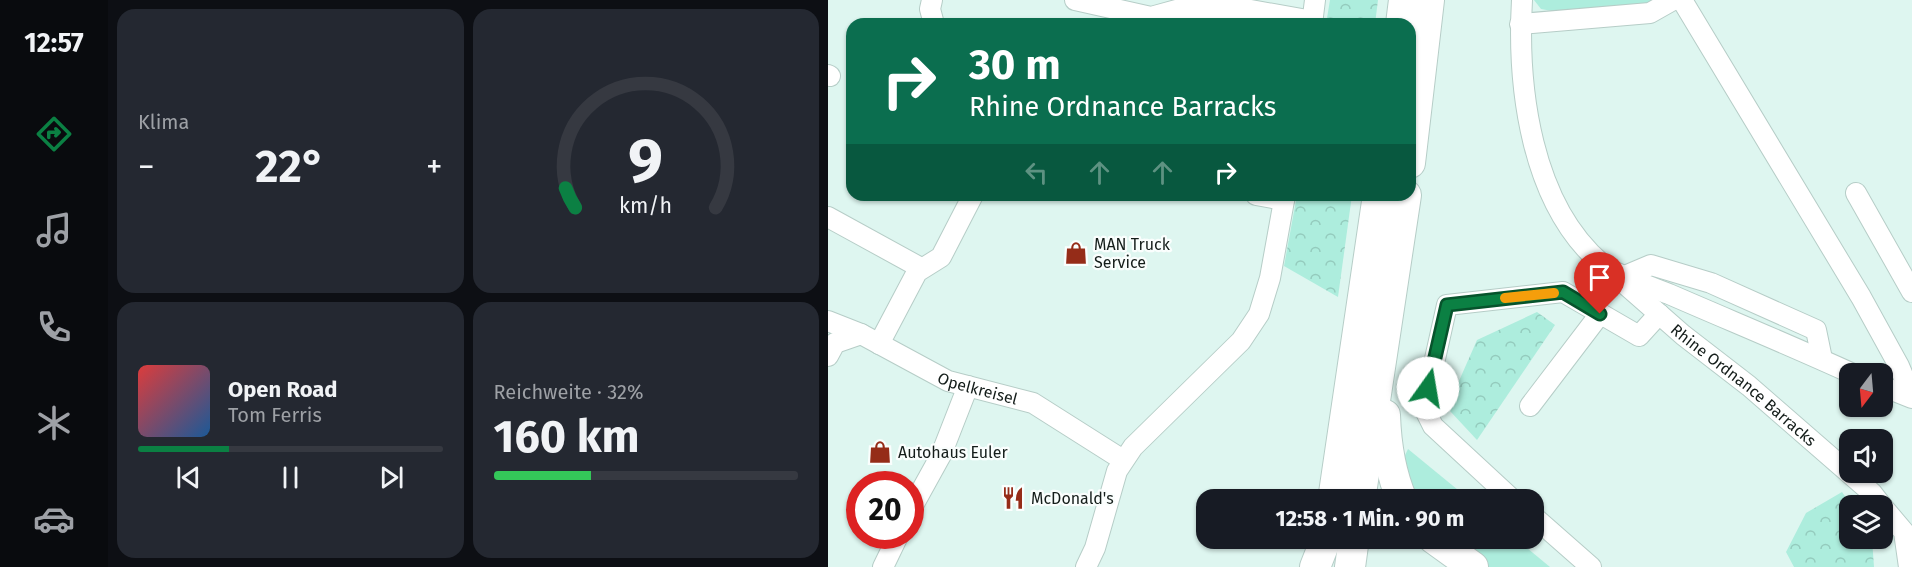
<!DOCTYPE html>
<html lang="de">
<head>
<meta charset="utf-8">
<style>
  body { margin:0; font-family:"Fira Sans",sans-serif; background:#242831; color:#f1f3f6; height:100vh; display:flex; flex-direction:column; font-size:22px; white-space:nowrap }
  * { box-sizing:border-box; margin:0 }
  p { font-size:20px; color:#9ea1a6 }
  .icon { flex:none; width:33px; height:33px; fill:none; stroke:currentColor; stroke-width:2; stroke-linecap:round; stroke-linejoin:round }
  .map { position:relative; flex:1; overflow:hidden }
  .details { display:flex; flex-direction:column; gap:9px; padding:9px; background:#0d0f14; width:720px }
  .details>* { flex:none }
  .top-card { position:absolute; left:18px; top:18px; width:570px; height:183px; border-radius:18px; box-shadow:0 2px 4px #0004; background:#0b6e4f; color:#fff; overflow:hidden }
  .needle { width:39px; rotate:196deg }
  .tools { position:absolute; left:1011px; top:363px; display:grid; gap:12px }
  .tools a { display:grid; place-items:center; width:54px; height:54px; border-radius:12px; background:#171b24; box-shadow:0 2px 4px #0004; font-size:30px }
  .speed { position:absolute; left:18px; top:471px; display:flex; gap:12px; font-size:30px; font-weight:700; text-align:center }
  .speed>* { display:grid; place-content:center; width:78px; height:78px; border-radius:50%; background:#171b24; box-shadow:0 2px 4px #0004; line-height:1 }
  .speed .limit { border:9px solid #d22; background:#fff; color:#111 }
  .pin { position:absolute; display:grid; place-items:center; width:51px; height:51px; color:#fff; margin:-62px -26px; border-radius:50% 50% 50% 0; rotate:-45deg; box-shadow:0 0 6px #0007 }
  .pin .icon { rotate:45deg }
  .me { position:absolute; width:66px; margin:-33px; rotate:13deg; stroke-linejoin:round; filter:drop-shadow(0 0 4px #0008) }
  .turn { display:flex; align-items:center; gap:21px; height:126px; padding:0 24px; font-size:27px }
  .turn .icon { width:78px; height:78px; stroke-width:2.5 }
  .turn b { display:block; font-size:42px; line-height:51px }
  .lanes { display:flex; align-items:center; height:57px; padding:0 24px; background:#0003; justify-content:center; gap:30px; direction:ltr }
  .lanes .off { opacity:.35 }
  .big { font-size:45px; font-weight:700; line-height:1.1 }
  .details .widget { flex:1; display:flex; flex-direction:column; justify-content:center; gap:9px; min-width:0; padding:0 21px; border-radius:18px; background:#242831 }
  .details .dial { align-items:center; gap:0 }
  .dial svg { height:156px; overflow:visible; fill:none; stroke:#363941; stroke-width:7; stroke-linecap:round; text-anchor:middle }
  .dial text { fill:#f1f3f6; stroke:none }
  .song { display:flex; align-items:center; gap:18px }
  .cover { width:72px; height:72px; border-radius:9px; background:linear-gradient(135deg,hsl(0 70% 55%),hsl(210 70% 35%)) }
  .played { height:6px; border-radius:3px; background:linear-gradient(90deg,#0b8043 30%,#363941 30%) }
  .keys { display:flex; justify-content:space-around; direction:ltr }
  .heat { display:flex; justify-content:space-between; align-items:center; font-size:33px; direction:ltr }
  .charge { height:9px; border-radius:4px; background:linear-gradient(90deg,#34c759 32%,#363941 0) }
  .details .tiles { flex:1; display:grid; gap:9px; grid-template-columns:repeat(2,1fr) }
  .trip { position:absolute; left:368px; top:489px; width:348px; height:60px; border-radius:18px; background:#171b24; box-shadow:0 2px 4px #0004; font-weight:700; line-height:60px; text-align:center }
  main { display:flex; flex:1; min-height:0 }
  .tab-bar { display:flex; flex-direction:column; width:108px; justify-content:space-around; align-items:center; background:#090b0e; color:#9ea1a6 }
  .tab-bar .icon { width:42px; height:42px }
  .tab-bar .current { color:#0b8043 }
  .tab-bar b { font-size:27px; color:#f1f3f6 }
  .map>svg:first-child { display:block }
  .green { fill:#adeddd }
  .forest { fill:url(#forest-crowns) }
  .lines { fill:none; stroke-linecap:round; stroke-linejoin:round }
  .minor-casing { stroke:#b6cdc7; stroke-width:22 }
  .highway-casing { stroke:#b6cdc7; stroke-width:32 }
  .minor { stroke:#fff; stroke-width:20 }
  .highway { stroke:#fff; stroke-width:30 }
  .route-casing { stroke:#07532c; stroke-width:15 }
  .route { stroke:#0b8043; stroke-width:10 }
  .slow { stroke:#f59e0b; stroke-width:10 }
  .labels { text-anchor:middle; stroke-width:4.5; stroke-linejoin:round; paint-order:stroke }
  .poi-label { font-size:16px; fill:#141d1a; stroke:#fafefd; text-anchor:start }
  .street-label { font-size:16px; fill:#141d1a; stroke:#fafefd }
</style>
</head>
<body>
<main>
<nav class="tab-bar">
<b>12:57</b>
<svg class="icon current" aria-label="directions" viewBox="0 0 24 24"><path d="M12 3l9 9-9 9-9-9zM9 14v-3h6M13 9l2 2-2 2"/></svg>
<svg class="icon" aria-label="music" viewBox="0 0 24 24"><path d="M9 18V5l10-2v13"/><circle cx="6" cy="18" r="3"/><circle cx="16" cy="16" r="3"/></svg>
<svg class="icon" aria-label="phone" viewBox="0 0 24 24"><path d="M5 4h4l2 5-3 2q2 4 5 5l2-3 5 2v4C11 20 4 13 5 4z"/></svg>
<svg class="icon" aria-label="climate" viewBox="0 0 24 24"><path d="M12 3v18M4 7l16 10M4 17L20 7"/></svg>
<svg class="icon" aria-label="car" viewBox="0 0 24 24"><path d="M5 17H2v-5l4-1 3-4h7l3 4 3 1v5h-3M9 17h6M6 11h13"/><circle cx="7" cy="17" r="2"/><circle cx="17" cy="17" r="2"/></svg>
</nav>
<section class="details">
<div class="tiles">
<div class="widget"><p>Klima</p>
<div class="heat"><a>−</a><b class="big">22°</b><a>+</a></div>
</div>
<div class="widget dial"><svg viewBox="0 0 100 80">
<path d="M14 69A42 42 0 1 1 86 69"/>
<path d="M14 69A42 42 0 0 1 9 59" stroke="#0b8043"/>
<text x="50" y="56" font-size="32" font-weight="700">9</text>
<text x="50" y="72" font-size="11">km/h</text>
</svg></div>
<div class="widget">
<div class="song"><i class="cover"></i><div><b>Open Road</b><p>Tom Ferris</p></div></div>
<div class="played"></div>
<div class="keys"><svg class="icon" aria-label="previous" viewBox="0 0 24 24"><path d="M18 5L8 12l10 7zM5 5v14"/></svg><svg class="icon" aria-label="pause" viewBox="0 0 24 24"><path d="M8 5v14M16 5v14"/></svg><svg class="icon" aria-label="next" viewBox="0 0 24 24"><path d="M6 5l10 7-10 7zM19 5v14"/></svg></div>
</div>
<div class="widget"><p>Reichweite · 32%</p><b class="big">160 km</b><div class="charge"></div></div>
</div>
</section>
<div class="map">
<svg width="1084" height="567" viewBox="0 0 1084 567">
  <defs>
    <pattern id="forest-crowns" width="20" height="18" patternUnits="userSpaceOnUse" patternTransform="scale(1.5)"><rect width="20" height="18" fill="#adeddd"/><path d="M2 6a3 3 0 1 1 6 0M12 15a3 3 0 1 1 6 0" fill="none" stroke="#94cbbd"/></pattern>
  </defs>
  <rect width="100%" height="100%" fill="#def6f0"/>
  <g class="green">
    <path d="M 706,0 L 830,0 L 808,7 L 724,11 L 713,9 Z"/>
    <path d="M 580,449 L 641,499 L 592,499 L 572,466 Z"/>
    <path d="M 622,539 L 688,539 L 722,567 L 660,567 L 652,563 Z"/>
  </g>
  <g class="forest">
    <path d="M 502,0 L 550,0 L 547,24 L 498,24 Z"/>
    <path d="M 469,195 L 524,195 L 510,297 L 456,266 Z"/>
    <path d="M 709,312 L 727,325 L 649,440 L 622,411 L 631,381 L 649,340 Z"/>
    <path d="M 1014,492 L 1023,505 L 1022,506 L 1022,538 L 1044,539 L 1046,567 L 966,567 L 958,552 L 978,513 Z"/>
  </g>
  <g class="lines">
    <g class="minor-casing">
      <g id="minor">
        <path d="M 104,0 L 102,9 L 106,24"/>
        <path d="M 247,0 L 323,17 L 352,9 L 411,8 L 485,21"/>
        <path d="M 694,0 C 689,88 703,205 775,265 C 786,274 826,288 841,294 C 903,321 964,346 1025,374"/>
        <path d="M 854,0 L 1033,297 L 1071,366 L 1084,397"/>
        <path d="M 484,24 L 487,0"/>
        <path d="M 692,24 L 822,13 L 845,0"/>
        <path d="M 0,75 L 2,76"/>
        <path d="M 1028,193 L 1084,292"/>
        <path d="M 428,195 L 456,200"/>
        <path d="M 0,217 L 93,268"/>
        <path d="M 797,276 L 823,265 L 883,283 L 988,330 L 994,359"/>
        <path id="s1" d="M 790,278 L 855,335 L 921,386 L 1044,493 L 1054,506"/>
        <path id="s2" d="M 0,321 L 33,334 L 120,381 L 205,403 L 295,460"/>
        <path d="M 51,344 L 89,272 L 113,257 L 145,195"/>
        <path d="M 0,356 L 7,343 L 33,334"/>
        <path d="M 1054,386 L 1084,398"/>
        <path d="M 702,406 L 772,314"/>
        <path d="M 685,500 L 605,426 L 596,408 L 619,305 L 735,292 L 811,336 L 831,314"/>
        <path d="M 1054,506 L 1076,532 L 1081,567"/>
        <path d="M 82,511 L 113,455 L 140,386"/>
        <path d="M 705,516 L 763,567"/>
        <path d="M 55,567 L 70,536"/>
        <path d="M 258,567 L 267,548 L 289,471 L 305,447 L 413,341 L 431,314 L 442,278 L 457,195"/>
      </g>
    </g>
    <g class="highway-casing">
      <g id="highway">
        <path d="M 573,24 L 576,0"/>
        <path d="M 582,163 L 601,0"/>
        <path d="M 557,415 C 558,445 562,472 574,500"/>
        <path d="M 505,500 L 550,195"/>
        <path d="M 532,500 L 578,195"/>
        <path d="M 605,538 L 645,567"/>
        <path d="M 487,567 L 498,539"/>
        <path d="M 522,567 L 526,538"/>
      </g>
    </g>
    <use href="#minor" class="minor"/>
    <use href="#highway" class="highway"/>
  </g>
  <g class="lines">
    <g class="route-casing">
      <path id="route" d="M 600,388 L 619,305 L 735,292 L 772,314"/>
    </g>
    <use href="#route" class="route"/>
    <path class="slow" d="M 677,298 L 726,293"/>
  </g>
  <defs>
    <g id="shop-bare" transform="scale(1.8)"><path d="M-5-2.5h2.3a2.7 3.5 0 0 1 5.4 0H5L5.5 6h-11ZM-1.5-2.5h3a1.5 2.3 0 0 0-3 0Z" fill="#952c18" stroke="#fafefd" stroke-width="2.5" paint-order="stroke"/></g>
    <g id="restaurant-bare" transform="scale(1.8)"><path d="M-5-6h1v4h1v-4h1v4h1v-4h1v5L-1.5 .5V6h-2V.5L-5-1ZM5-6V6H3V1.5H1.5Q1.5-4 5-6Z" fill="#952c18" stroke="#fafefd" stroke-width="2.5" paint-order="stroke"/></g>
  </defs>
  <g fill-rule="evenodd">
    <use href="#shop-bare" x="248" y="253"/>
    <use href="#shop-bare" x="52" y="452"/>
    <use href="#restaurant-bare" x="185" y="498"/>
  </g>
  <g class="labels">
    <g class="poi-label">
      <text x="266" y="250">MAN Truck<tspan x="266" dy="18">Service</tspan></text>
      <text x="70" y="458">Autohaus Euler</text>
      <text x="203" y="504">McDonald's</text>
    </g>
    <g class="street-label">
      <text dy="6" stroke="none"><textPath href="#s2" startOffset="165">Opelkreisel</textPath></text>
      <text dy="6" stroke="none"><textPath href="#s1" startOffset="165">Rhine Ordnance Barracks</textPath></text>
    </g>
  </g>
</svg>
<div class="tools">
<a><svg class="needle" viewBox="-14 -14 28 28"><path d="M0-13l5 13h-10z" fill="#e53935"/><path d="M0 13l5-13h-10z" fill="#9ea1a6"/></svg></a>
<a><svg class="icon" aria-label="sound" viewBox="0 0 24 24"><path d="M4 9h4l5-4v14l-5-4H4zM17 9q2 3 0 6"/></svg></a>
<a><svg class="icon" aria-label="layers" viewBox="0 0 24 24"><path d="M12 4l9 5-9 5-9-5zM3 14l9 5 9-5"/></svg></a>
</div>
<div class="speed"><div class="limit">20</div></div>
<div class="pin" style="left:772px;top:314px;background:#d93025"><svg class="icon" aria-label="arrive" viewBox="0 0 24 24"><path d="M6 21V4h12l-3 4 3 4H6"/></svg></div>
<svg class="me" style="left:600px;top:388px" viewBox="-20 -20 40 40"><circle r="19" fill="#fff"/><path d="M0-13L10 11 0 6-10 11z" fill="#0b8043"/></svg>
<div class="trip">12:58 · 1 Min. · 90 m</div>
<div class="top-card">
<div class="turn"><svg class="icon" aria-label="right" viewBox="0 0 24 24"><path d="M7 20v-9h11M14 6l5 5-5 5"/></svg><div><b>30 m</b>Rhine Ordnance Barracks</div></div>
<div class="lanes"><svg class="icon off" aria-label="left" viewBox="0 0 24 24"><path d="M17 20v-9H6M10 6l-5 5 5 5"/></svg><svg class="icon off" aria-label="ahead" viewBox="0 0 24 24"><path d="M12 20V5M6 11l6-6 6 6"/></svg><svg class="icon off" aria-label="ahead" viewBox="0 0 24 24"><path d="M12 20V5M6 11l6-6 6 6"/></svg><svg class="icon" aria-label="right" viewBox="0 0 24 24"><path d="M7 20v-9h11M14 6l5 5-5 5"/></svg></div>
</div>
</div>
</main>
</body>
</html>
